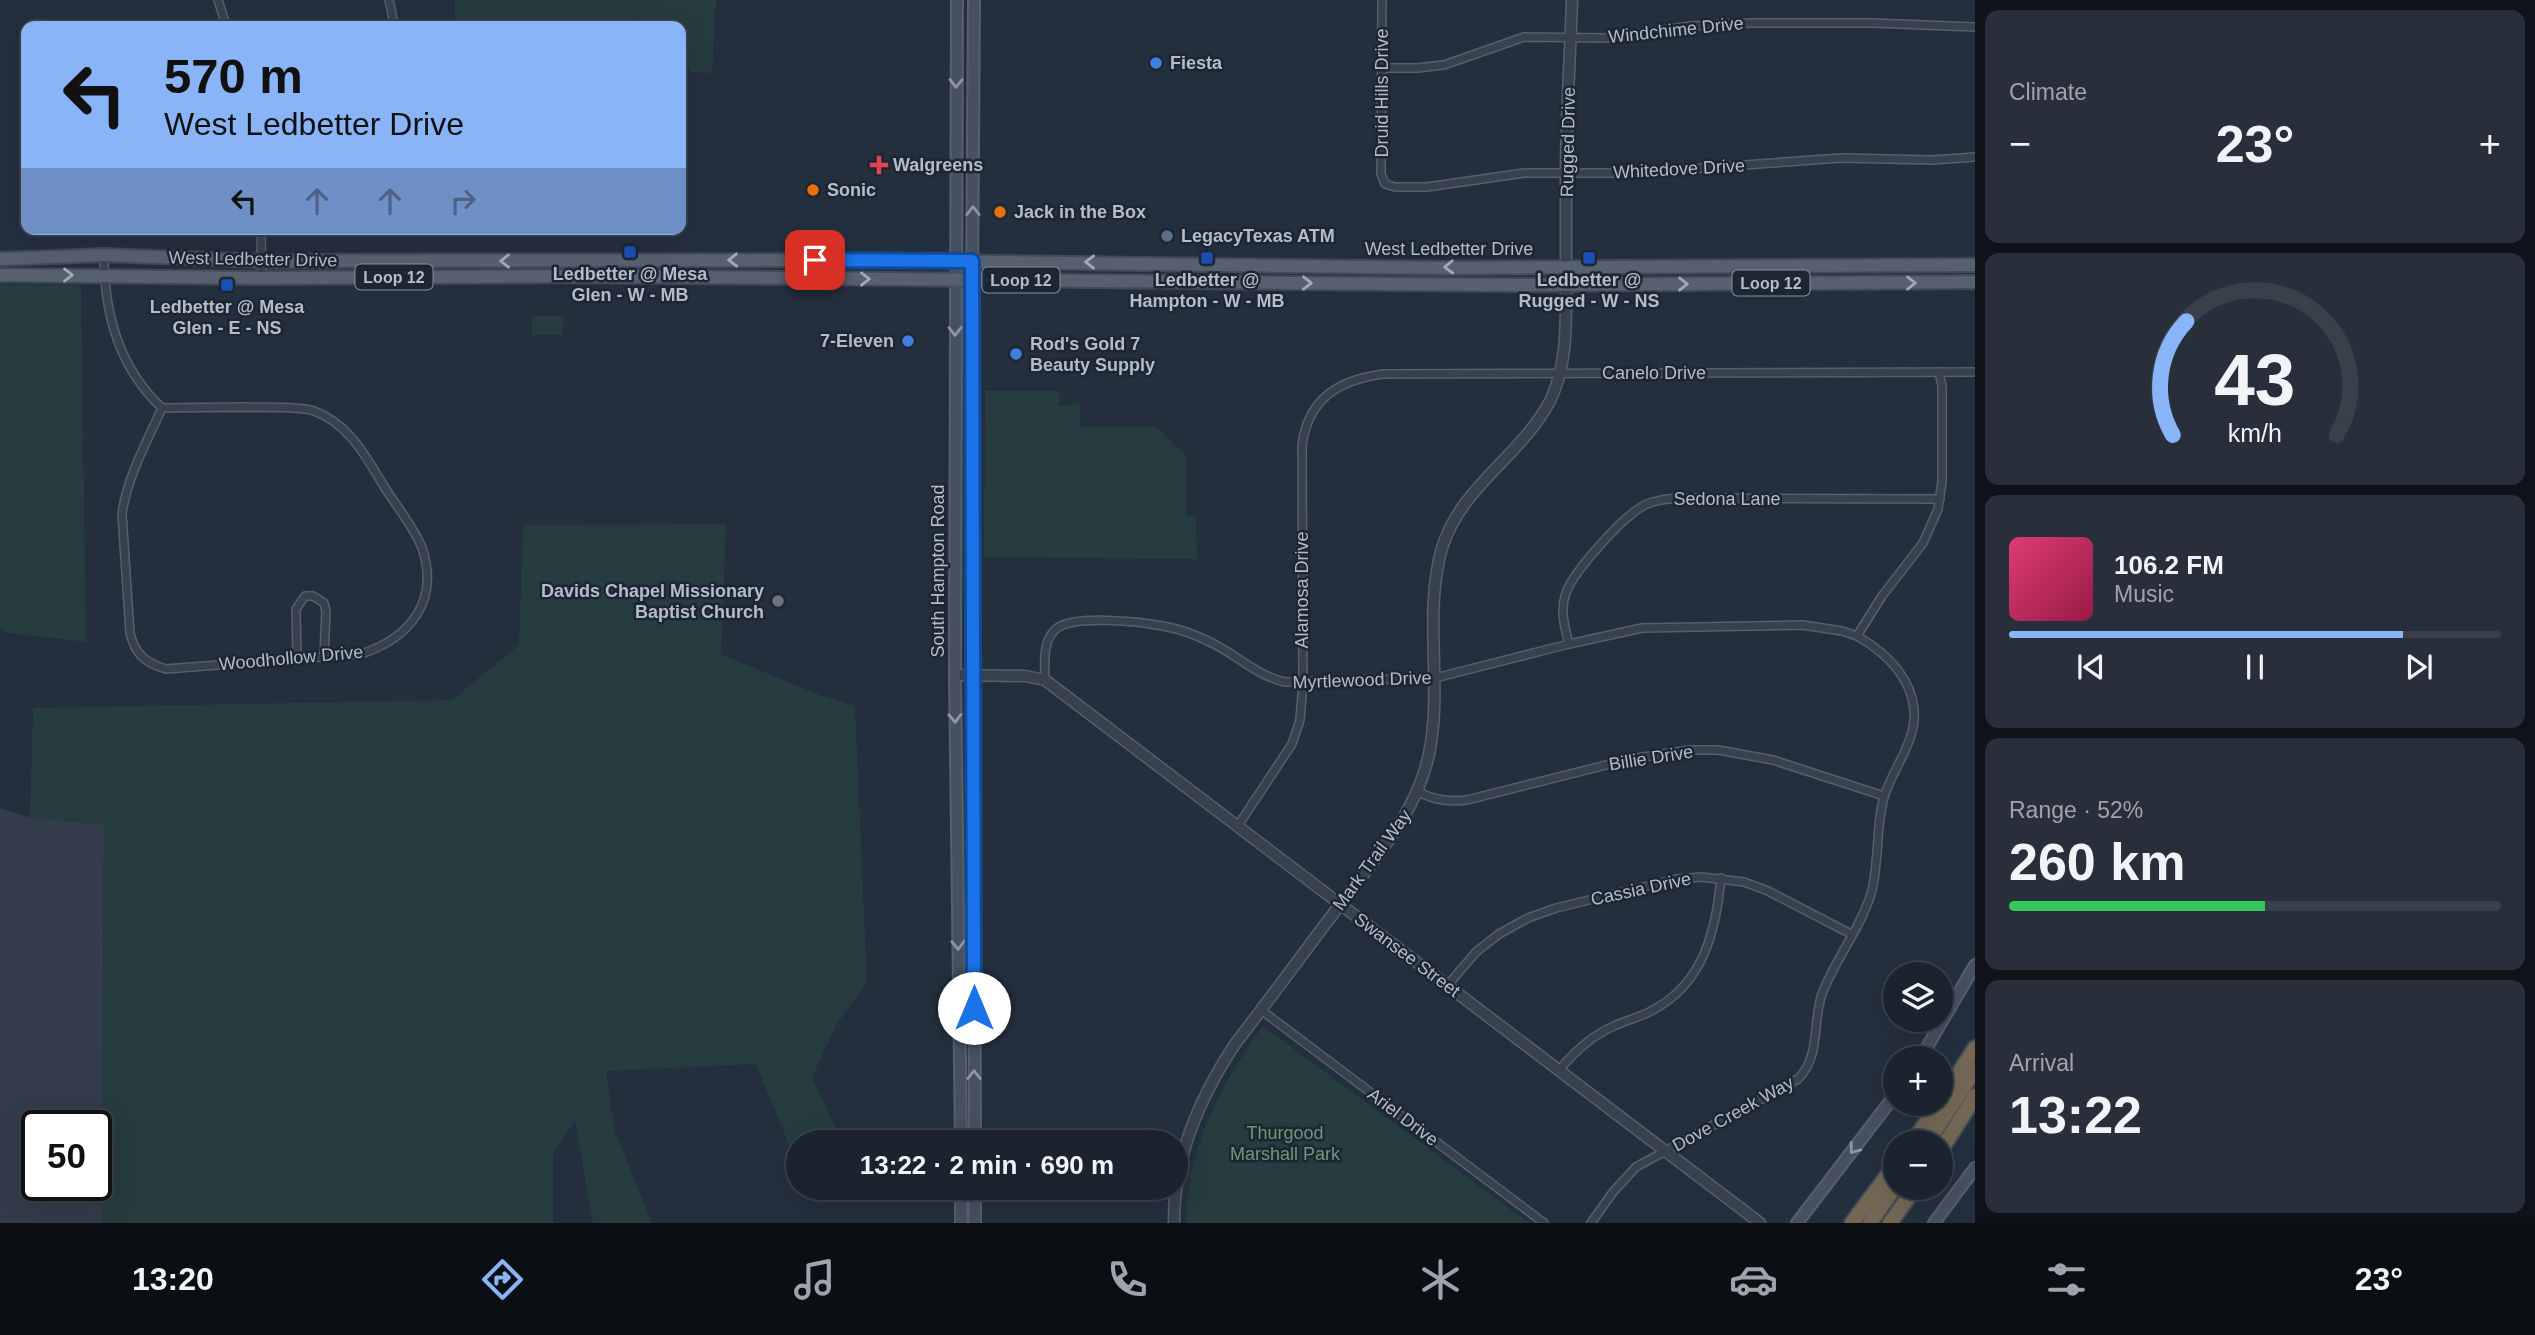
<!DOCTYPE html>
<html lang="en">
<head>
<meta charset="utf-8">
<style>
  body { margin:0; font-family:Helvetica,sans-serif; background:#282f3a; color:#f1f3f6; height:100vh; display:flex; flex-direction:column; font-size:26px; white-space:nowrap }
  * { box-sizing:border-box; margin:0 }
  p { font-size:23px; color:#a0a4aa }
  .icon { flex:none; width:38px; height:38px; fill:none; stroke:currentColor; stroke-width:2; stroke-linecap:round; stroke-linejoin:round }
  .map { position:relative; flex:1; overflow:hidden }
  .sheet { display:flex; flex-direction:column; gap:10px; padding:10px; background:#0f1319; width:560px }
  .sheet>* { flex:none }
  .top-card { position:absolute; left:21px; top:21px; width:665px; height:214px; border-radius:14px; box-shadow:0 7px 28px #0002,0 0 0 2px #39404a; background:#8ab4f8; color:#111; overflow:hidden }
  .fabs { position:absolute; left:1883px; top:962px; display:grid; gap:14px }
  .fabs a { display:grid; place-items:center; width:70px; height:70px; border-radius:50%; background:#1b232e; box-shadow:0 7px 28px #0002,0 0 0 2px #39404a; font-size:35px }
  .speed { position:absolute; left:21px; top:1110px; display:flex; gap:14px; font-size:35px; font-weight:700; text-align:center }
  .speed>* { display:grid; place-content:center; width:91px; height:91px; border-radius:50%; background:#1b232e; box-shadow:0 7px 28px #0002,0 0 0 2px #39404a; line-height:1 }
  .speed .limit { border:4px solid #111; border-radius:10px; background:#fff; color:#111 }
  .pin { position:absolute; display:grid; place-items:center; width:60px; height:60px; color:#fff; margin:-30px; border-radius:14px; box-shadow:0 4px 10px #0006 }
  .me { position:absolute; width:77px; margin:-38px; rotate:0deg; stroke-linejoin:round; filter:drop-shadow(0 0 5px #0008) }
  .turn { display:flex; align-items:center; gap:24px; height:147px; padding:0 28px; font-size:32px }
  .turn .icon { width:91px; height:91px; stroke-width:2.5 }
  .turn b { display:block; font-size:49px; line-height:60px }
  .lanes { display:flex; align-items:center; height:66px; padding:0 28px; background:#0003; justify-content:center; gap:35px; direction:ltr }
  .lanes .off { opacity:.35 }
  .big { font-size:52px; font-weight:700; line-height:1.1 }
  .sheet .widget { flex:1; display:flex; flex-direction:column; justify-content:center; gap:10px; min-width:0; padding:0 24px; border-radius:14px; background:#282f3a }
  .sheet .dial { align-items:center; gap:0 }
  .dial svg { height:182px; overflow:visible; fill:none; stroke:#39404a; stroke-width:7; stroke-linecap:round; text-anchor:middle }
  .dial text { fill:#f1f3f6; stroke:none }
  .song { display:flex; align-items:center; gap:21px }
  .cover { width:84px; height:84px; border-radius:10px; background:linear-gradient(135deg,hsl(340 70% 55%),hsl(340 70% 35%)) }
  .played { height:7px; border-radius:4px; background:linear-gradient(90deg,#8ab4f8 80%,#39404a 80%) }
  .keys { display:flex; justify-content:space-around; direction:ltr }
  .heat { display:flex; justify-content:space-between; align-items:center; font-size:38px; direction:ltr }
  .charge { height:10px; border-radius:5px; background:linear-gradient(90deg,#34c759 52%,#39404a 0) }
  .trip { position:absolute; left:786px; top:1130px; width:402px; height:70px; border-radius:35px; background:#1b232e; box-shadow:0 7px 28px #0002,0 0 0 2px #39404a; font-weight:700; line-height:70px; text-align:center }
  .dock { display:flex; height:112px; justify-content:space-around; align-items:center; background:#0b0e12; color:#a0a4aa }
  .dock .icon { width:49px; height:49px }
  .dock .current { color:#8ab4f8 }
  .dock b { font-size:32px; color:#f1f3f6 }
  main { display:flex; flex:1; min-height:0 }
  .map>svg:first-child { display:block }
  .airport { fill:#323c4b; fill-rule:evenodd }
  .green { fill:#263c3f }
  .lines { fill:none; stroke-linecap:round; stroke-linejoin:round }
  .minor-casing { stroke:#565f6c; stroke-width:10 }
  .tertiary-casing { stroke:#565f6c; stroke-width:13 }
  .secondary-casing { stroke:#565f6c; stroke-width:14 }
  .primary-casing { stroke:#414a57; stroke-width:16 }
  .motorway-casing { stroke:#434c59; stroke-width:18 }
  .minor { stroke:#38414e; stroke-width:7 }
  .tertiary { stroke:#38414e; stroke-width:10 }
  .secondary { stroke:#465061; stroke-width:10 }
  .primary { stroke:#56606e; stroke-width:12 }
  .motorway { stroke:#746855; stroke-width:14 }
  .oneway { stroke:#8e96a5 }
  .oneway2 { stroke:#a1aab7 }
  .route-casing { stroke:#114b97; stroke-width:18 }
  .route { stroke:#1a73e8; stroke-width:12 }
  .shop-dot { fill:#3f7fe0; stroke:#1d2633; stroke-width:2.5 }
  .health-dot { fill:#e0444e; stroke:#1d2633; stroke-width:2.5 }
  .food-dot { fill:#e8710a; stroke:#1d2633; stroke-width:2.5 }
  .service-dot { fill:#5c6f8a; stroke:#1d2633; stroke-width:2.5 }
  .transit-dot { fill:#1a4fb4; stroke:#1d2633; stroke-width:2.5 }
  .worship-dot { fill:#6b7280; stroke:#1d2633; stroke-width:2.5 }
  .labels { text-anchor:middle; stroke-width:5; stroke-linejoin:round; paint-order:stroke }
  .shield { fill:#1d2633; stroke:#878f9c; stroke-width:2 }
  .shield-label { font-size:16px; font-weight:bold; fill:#b4bcc9 }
  .street-label { font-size:18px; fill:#b4bcc9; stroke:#1d2633 }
  .poi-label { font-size:18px; font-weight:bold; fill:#b4bcc9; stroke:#1d2633; text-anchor:start }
  .park-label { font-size:18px; fill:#6b9a76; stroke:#1d2633 }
</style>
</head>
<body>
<main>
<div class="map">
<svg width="1975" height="1223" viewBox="0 0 1975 1223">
  <rect width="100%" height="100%" fill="#242f3e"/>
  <path class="airport" d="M 0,808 L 30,818 L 104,824 L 102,1223 L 0,1223 ZM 37,1125 L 96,1125 L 96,1185 L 37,1185 Z"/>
  <g class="green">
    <path d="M 455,0 L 716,0 L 712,73 L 691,72 L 681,54 L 681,26 L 651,26 L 638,18 L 624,26 L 460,26 L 455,17 Z"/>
    <path d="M 0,284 L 81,285 L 86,642 L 8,633 L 0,629 Z"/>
    <rect x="532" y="316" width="31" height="19"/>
    <path d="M 985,391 L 1059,391 L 1059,406 L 1080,403 L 1080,427 L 1156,427 L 1186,456 L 1186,516 L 1196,516 L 1197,559 L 984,557 Z"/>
    <path d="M 726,524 L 721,654 L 819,695 L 855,706 L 867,982 L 837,1024 L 812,1077 L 843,1143 L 798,1143 L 798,1167 L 756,1064 L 606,1071 L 615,1131 L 652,1223 L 593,1223 L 575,1121 L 553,1154 L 553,1223 L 102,1223 L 104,824 L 30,818 L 33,708 L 452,700 L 519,645 L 523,525 Z"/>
    <path d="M 1263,1026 L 1529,1223 L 1186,1223 C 1185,1151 1221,1083 1263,1026 Z"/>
  </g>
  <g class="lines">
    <g class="minor-casing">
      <g id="minor">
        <path d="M 218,0 L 225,22 L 228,26"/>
        <path d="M 389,0 L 393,19 L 397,26"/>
        <path d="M 1382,0 L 1381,174 L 1385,184 L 1395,187 L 1427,187 L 1524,173 L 1633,173 L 1841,158 L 1933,160 L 1975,157"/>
        <path d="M 1382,68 L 1417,68 L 1444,65 L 1524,37 L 1608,38 L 1691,26 L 1751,23 L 1872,23 L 1975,27"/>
        <path d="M 261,229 L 262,278"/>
        <path d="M 104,255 C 104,313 118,367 162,408"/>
        <path d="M 245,407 C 263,408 299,406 314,411 C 350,424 367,459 385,488 C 397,507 414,527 422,548 C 440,601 410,638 361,654 L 166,669 C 145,663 135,654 130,633 L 122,514 C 127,477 147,442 162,408 Z"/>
        <path d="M 1569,644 C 1565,628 1560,612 1565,596 C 1571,573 1622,518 1643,506 C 1654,500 1667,499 1680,498 L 1940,499"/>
        <path d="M 297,658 L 296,609 L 305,596 L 313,596 L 324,603 L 326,611 L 324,657"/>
        <path d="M 1045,680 C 1045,663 1042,641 1056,629 C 1073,614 1141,622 1163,626 C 1180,629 1199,636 1214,644 C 1239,657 1258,676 1285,682 L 1435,678 L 1569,644 L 1642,628 L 1803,625 L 1842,631 L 1857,636"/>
        <path d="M 1418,792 C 1435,800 1448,802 1467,800 L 1630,759 L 1689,750 L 1718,750 L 1773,760 L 1884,796"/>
        <path d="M 1237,827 L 1292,744 L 1300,720 L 1303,682 L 1302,446 C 1308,398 1339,380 1383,374 L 1975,372"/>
        <path d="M 1447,986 L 1476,952 L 1499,934 L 1528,918 L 1556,908 L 1676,879 L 1701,877 L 1744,882 L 1766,890 L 1851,934"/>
        <path d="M 1261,1010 L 1544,1223"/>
        <path d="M 1560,1069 C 1575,1051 1591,1036 1614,1026 C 1627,1020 1641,1017 1653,1010 C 1704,983 1716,930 1721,878"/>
        <path d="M 1591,1223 L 1613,1192 L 1636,1167 L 1798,1079 C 1821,1056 1812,1023 1822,994 C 1835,960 1860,929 1871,894 C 1880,861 1875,825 1885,794 C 1895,765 1917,740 1914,709 C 1910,675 1885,652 1857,636 L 1882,596 L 1923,543 L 1938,509 L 1942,482 L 1942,386 L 1939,372"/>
      </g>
    </g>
    <g class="tertiary-casing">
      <g id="tertiary">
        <path d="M 955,675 L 1025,676 L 1045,680 L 1760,1223"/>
        <path d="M 1174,1223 C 1174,1156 1199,1099 1235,1044 C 1270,999 1304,952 1339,906 C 1375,858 1416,815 1429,754 C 1443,687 1423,613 1442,548 C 1461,486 1521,456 1550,401 C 1567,366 1566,326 1566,288 C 1566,251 1566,215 1566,178 C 1566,119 1570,59 1572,0"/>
      </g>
    </g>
    <g class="secondary-casing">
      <g id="secondary">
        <path d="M 957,0 L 955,675 L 961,1143"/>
        <path d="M 974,0 L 972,291 L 975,1143"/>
        <path d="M 1920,1059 L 1975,965"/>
        <path d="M 975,1188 L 975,1223"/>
        <path d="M 961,1223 L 961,1188"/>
        <path d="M 1797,1223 L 1895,1095"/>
        <path d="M 1934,1223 L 1975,1168"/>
      </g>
    </g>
    <g class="primary-casing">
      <g id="primary">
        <path d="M 0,259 L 104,255 L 262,261 L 857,260 L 1439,268 L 1975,265"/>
        <path d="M 0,275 L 262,278 L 568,276 L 1514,285 L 1975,282"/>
      </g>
    </g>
    <g class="motorway-casing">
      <g id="motorway">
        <path d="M 1941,1101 L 1975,1048"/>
        <path d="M 1912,1143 L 1939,1104"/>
        <path d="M 1927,1143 L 1975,1070"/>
        <path d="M 1941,1150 L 1975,1096"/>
        <path d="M 1852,1223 L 1895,1165"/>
        <path d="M 1870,1223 L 1895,1187"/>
        <path d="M 1890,1223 L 1915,1188"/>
      </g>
    </g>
    <use href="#minor" class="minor"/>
    <use href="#tertiary" class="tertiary"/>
    <use href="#secondary" class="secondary"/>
    <use href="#primary" class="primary"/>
    <use href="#motorway" class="motorway"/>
  </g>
  <defs><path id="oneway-chevron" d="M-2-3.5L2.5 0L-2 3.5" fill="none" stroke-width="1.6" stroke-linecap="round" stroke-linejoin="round" transform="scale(1.75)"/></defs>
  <g class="oneway">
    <use href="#oneway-chevron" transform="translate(956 83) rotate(91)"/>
    <use href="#oneway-chevron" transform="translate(973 211) rotate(-90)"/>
    <use href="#oneway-chevron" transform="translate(955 331) rotate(90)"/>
    <use href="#oneway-chevron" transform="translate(955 718) rotate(89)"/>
    <use href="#oneway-chevron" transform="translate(958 945) rotate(89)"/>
    <use href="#oneway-chevron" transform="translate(974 1075) rotate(-90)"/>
    <use href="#oneway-chevron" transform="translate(1854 1149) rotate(127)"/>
  </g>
  <g class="oneway2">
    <use href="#oneway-chevron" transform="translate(733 260) rotate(179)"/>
    <use href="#oneway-chevron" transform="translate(505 261) rotate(-180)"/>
    <use href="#oneway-chevron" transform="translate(1090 262) rotate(-179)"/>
    <use href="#oneway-chevron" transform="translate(1449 267) rotate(178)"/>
    <use href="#oneway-chevron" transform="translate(68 275)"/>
    <use href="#oneway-chevron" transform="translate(865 279)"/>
    <use href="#oneway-chevron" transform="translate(1307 283) rotate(1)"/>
    <use href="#oneway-chevron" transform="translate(1911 283)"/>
    <use href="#oneway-chevron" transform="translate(1683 284)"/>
  </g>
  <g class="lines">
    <g class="route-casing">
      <path id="route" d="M 815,260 L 972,261 L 974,1008"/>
    </g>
    <use href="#route" class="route"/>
  </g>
  <g class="shop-dot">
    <circle cx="1156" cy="63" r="7"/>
    <circle cx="908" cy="341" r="7"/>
    <circle cx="1016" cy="354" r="7"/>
  </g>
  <path class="health-dot" d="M875.5 154.5h7v7h7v7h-7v7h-7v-7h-7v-7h7z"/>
  <g class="food-dot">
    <circle cx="813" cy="190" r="7"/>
    <circle cx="1000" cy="212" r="7"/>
  </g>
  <circle class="service-dot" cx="1167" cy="236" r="7"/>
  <g class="transit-dot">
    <rect x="623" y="245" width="14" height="14" rx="3.5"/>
    <rect x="1200" y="251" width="14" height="14" rx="3.5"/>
    <rect x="1582" y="251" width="14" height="14" rx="3.5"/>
    <rect x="220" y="278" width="14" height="14" rx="3.5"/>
  </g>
  <circle class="worship-dot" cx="778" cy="601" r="7"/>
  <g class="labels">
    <g class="shield">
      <rect x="355.5" y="264.5" width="77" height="25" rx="5"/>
      <rect x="982.5" y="267.5" width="77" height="25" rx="5"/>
      <rect x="1732.5" y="270.5" width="77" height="25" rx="5"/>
    </g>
    <g class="shield-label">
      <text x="394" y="283">Loop 12</text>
      <text x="1021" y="286">Loop 12</text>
      <text x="1771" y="289">Loop 12</text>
    </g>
    <g class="street-label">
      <text transform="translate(1676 30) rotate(-6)" y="6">Windchime Drive</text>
      <text transform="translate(1382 93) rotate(-90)" y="6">Druid Hills Drive</text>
      <text transform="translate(1568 142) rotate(-89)" y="6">Rugged Drive</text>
      <text transform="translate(1679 169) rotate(-3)" y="6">Whitedove Drive</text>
      <text x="1449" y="255">West Ledbetter Drive</text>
      <text transform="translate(253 259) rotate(1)" y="6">West Ledbetter Drive</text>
      <text x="1654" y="379">Canelo Drive</text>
      <text x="1727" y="505">Sedona Lane</text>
      <text transform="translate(938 571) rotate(-90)" y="6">South Hampton Road</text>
      <text transform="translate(1302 590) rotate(-90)" y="6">Alamosa Drive</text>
      <text transform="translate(291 658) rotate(-5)" y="6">Woodhollow Drive</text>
      <text transform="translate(1362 680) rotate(-2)" y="6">Myrtlewood Drive</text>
      <text transform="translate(1651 758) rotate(-9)" y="6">Billie Drive</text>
      <text transform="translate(1372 860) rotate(-54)" y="6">Mark Trail Way</text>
      <text transform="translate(1641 889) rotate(-12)" y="6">Cassia Drive</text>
      <text transform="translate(1407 955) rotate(37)" y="6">Swansee Street</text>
      <text transform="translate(1733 1114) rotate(-29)" y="6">Dove Creek Way</text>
      <text transform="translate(1403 1117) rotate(37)" y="6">Ariel Drive</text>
    </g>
    <g class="poi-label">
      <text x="1170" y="69">Fiesta</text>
      <text x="893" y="171">Walgreens</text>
      <text x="827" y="196">Sonic</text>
      <text x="1014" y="218">Jack in the Box</text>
      <text x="1181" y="242">LegacyTexas ATM</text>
      <text x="630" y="280" text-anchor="middle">Ledbetter @ Mesa<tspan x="630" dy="21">Glen - W - MB</tspan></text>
      <text x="1207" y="286" text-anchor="middle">Ledbetter @<tspan x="1207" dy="21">Hampton - W - MB</tspan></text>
      <text x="1589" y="286" text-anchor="middle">Ledbetter @<tspan x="1589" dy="21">Rugged - W - NS</tspan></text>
      <text x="227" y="313" text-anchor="middle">Ledbetter @ Mesa<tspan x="227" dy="21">Glen - E - NS</tspan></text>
      <text x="894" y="347" text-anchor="end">7-Eleven</text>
      <text x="1030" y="350">Rod's Gold 7<tspan x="1030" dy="21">Beauty Supply</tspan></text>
      <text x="764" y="597" text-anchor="end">Davids Chapel Missionary<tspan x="764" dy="21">Baptist Church</tspan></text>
    </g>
    <g class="park-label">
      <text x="1285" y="1139">Thurgood<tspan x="1285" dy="21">Marshall Park</tspan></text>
    </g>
  </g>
</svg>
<div class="fabs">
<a><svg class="icon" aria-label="layers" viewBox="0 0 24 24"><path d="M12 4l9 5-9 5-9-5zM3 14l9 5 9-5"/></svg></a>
<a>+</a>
<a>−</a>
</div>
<div class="speed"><div class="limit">50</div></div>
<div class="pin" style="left:815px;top:260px;background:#d93025"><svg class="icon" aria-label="arrive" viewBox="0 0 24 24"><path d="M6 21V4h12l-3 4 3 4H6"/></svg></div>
<svg class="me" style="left:974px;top:1008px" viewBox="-20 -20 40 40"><circle r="19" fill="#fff"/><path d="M0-13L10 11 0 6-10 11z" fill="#1a73e8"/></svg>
<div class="trip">13:22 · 2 min · 690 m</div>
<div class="top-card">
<div class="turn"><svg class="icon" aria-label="left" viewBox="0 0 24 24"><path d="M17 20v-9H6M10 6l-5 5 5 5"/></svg><div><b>570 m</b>West Ledbetter Drive</div></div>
<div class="lanes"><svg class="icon" aria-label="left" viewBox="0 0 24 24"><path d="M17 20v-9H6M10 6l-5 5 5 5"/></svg><svg class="icon off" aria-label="ahead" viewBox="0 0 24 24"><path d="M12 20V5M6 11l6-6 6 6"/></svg><svg class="icon off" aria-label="ahead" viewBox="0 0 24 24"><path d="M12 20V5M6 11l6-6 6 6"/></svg><svg class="icon off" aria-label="right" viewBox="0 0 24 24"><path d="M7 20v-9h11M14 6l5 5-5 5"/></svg></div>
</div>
</div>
<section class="sheet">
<div class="widget"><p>Climate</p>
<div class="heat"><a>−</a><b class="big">23°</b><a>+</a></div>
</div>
<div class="widget dial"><svg viewBox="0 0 100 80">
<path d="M14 69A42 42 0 1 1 86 69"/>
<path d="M14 69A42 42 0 0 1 20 19" stroke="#8ab4f8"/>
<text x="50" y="56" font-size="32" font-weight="700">43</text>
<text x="50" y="72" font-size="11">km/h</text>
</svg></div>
<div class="widget">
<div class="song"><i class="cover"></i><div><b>106.2 FM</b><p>Music</p></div></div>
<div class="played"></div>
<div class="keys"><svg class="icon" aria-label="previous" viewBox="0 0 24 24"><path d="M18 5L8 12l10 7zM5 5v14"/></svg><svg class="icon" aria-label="pause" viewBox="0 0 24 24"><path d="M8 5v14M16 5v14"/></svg><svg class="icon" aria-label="next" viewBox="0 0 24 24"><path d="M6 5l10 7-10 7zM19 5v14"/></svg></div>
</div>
<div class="widget"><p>Range · 52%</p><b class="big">260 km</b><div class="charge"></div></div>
<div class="widget"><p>Arrival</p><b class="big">13:22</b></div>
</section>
</main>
<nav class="dock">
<b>13:20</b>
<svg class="icon current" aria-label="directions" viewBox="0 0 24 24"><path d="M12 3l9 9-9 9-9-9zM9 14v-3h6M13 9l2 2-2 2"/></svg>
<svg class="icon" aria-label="music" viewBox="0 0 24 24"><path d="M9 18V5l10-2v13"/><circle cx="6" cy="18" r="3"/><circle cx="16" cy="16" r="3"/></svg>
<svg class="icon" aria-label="phone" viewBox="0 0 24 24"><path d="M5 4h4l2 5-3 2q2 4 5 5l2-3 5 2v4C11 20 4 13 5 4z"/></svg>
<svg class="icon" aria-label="climate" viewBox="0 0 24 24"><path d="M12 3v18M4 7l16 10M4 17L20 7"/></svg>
<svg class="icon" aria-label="car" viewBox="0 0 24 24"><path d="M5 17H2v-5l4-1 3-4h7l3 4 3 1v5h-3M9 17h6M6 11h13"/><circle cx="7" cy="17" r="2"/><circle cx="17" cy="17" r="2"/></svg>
<svg class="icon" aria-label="filters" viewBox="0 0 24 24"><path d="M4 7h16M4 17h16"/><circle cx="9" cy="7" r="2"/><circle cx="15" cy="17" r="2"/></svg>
<b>23°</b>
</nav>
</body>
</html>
